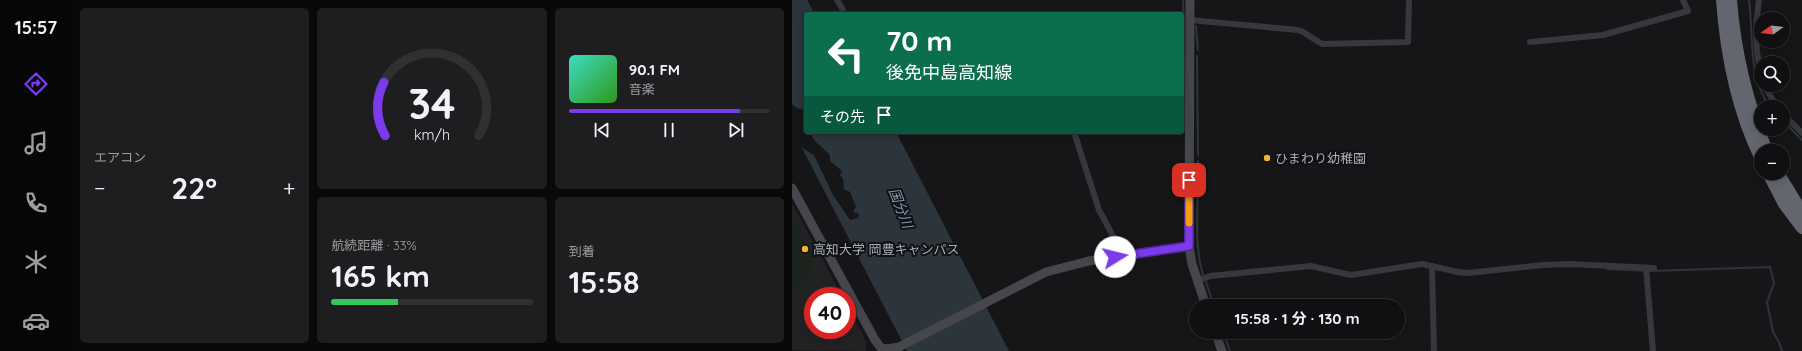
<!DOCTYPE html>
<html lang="ja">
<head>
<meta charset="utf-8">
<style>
  body { margin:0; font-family:Quicksand,"Noto Sans JP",sans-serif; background:#1e1e20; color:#f1f3f6; height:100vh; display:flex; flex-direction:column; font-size:15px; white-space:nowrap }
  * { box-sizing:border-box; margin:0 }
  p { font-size:13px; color:#9c9d9f }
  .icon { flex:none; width:22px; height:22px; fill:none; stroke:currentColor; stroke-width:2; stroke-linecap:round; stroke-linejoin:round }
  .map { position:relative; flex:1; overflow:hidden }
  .drawer { display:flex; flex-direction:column; gap:8px; padding:8px; background:#09090a; width:720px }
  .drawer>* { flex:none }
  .hud { position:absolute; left:12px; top:12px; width:380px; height:122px; border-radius:4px; box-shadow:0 2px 10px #0003,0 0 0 1px #303032; background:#0b6e4f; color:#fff; overflow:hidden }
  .needle { width:26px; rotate:256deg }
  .buttons { position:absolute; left:962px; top:12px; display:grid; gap:8px }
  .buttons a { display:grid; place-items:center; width:36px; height:36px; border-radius:50%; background:#101012; box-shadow:0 2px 10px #0003,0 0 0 1px #303032; font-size:20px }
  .speed { position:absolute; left:12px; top:287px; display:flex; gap:8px; font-size:20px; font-weight:700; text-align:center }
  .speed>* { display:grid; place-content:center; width:52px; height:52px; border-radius:50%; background:#101012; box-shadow:0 2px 10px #0003,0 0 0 1px #303032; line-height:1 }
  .speed .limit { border:6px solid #d22; background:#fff; color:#111 }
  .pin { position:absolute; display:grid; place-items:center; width:34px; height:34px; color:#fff; margin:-17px; border-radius:8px; box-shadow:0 2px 6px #0006 }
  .me { position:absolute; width:44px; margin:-22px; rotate:81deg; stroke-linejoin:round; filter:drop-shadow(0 0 3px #0008) }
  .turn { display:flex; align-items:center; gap:14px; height:84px; padding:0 16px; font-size:18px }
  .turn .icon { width:52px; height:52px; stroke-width:2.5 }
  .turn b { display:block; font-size:28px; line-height:34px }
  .then { display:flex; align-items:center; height:38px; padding:0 16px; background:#0003; gap:8px; font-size:15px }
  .big { font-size:30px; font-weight:700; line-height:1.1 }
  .drawer .widget { flex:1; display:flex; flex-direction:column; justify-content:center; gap:6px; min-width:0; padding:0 14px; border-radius:6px; background:#1e1e20 }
  .drawer .dial { align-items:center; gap:0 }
  .dial svg { height:104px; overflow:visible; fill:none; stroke:#303032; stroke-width:7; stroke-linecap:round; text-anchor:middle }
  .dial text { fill:#f1f3f6; stroke:none }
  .song { display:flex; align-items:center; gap:12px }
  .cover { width:48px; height:48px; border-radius:6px; background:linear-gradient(135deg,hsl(170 70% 55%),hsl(110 70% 35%)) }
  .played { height:4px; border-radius:2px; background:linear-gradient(90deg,#7c3aed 85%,#303032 85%) }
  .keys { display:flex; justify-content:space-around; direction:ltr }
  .heat { display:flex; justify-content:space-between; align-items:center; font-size:22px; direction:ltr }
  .charge { height:6px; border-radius:3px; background:linear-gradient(90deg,#34c759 33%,#303032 0) }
  .drawer .tiles { flex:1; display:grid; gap:8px; grid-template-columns:repeat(3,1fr) }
  .widget:first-child { grid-row:span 2 }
  .trip { position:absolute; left:397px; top:299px; width:216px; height:40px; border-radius:20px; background:#101012; box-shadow:0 2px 10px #0003,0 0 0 1px #303032; font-weight:700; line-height:40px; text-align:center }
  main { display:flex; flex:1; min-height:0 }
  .menu { display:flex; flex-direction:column; width:72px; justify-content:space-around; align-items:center; background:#060607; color:#9c9d9f }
  .menu .icon { width:28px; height:28px }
  .menu .active { color:#7c3aed }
  .menu b { font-size:18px; color:#f1f3f6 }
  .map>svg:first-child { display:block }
  .built { fill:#222225 }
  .green { fill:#1c231d }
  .water { fill:#2c353c }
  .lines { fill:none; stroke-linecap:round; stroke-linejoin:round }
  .stream { stroke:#2c353c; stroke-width:2 }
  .street { stroke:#37383d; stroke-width:6 }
  .secondary { stroke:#45474d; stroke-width:9 }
  .highway { stroke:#63666e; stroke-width:12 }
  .route-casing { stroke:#51269a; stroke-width:10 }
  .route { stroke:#7c3aed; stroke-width:7 }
  .slow { stroke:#f59e0b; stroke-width:7 }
  .poi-dot { fill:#f2b134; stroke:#111113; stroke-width:1.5 }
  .labels { text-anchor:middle; stroke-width:4; stroke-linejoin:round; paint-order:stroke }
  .poi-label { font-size:13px; fill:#a8adb8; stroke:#111113; text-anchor:start }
  .water-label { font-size:14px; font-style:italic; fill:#7f9bb3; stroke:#111113 }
</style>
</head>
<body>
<main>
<nav class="menu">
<b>15:57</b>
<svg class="icon active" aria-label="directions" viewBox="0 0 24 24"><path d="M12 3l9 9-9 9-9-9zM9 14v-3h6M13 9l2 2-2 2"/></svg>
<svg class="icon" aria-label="music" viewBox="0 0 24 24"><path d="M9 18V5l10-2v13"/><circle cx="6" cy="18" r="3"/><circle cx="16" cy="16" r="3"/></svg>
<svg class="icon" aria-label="phone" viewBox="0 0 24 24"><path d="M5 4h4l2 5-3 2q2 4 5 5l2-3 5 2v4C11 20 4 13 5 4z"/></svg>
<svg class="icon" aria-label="climate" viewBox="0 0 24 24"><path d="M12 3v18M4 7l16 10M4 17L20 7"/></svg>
<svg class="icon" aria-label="car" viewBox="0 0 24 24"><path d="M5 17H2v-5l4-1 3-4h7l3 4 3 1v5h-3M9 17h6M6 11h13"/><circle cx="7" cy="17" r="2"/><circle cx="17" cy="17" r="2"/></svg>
</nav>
<section class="drawer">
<div class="tiles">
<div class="widget"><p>エアコン</p>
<div class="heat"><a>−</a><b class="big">22°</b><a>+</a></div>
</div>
<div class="widget dial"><svg viewBox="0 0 100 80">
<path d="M14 69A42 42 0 1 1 86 69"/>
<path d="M14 69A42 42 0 0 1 13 28" stroke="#7c3aed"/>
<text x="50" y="56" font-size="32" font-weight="700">34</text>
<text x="50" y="72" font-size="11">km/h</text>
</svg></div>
<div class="widget">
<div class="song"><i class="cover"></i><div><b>90.1 FM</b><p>音楽</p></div></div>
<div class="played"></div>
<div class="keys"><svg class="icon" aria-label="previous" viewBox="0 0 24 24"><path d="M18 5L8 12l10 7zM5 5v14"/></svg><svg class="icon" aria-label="pause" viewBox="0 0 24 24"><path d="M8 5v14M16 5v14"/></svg><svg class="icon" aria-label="next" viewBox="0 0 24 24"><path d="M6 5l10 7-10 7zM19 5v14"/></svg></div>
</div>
<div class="widget"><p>航続距離 · 33%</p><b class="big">165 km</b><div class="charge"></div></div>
<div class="widget"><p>到着</p><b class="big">15:58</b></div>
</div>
</section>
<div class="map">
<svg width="1010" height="351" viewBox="0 0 1010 351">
  <rect width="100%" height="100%" fill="#161618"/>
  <path class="built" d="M 0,203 L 50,296 L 21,296 L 21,330 L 55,330 L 55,305 L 74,341 L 74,351 L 0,350 Z"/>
  <path class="green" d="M 0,215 L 22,258 L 16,277 L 0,294 Z"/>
  <g class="water">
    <path d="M 0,0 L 15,0 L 23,14 L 14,14 L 14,113 L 13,110 L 5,108 L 0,104 Z"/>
    <path d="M 18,132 L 104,132 L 217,351 L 115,351 L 10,148 L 22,155 L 41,195 L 58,220 L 66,218 L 67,214 L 61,212 L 64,207 L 58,192 L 52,189 L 51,179 L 48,175 L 50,171 L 38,161 L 38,155 L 22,140 Z"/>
  </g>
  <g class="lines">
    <g class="stream">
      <path d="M 391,0 L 392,24"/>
      <path d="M 957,0 C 962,37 955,75 978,107"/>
      <path d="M 404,26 L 406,50"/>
      <path d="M 405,56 L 406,155"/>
      <path d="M 991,121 L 1010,140"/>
      <path d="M 406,161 L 406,175"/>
      <path d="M 406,181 C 406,212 402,246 411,275"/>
      <path d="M 815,269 L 859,271 L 978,267 L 982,283 L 975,302 L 981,332 L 987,342 L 990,351"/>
      <path d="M 414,282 L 422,306"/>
      <path d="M 431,332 L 438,351"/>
    </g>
    <g class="street">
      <path d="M 45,0 L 51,10"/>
      <path d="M 967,0 C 963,24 963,50 969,73"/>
      <path d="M 398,20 L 506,30 L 511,32 L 530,44 L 616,42 L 617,0"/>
      <path d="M 738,42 L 811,35 L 896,11 L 891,0"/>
      <path d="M 972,85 L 985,107"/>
      <path d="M 991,114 L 1010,133"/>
      <path d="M 282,132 L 307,210 L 321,236 L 323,257"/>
      <path d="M 640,266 L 642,351"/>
      <path d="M 854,268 L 861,351"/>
      <path d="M 406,281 L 418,276 L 519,266 L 559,275 L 630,264 L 666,272 L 676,273 L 751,265 L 777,264 L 862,268"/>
    </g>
    <g class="secondary">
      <path d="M 398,0 L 397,246 L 400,264 L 414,306"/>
      <path d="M 0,188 L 83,340 L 89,348 L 95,349 L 107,347 L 254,272 L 297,261 L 397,246"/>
      <path d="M 423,332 L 430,351"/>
    </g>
    <g class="highway">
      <path d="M 930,0 C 934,54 945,110 969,159"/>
      <path d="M 939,0 C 943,53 955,102 975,151"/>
      <path d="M 976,173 L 992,204 L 1010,228"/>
      <path d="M 986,173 L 1010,212"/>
    </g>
  </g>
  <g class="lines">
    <g class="route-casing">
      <path id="route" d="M 323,257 L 397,246 L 397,180"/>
    </g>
    <use href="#route" class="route"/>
    <path class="slow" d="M 397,195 L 397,223"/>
  </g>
  <g class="poi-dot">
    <circle cx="475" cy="158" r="4"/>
    <circle cx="13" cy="249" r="4"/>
  </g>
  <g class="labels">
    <g class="poi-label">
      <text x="483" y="163">ひまわり幼稚園</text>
      <text x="21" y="254">高知大学 岡豊キャンパス</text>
    </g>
    <g class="water-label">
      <text transform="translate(109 208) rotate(69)" y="5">国分川</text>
    </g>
  </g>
</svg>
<div class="buttons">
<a><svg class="needle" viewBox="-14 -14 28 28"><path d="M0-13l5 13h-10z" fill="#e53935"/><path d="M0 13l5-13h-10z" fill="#9c9d9f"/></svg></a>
<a><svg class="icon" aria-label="search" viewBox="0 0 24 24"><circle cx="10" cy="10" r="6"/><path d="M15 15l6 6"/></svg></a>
<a>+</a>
<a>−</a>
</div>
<div class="speed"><div class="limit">40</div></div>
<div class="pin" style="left:397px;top:180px;background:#d93025"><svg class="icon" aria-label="arrive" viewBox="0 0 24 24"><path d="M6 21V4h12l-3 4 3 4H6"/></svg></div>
<svg class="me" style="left:323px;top:257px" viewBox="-20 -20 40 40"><circle r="19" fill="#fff"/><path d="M0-13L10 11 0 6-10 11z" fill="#7c3aed"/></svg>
<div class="trip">15:58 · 1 分 · 130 m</div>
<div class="hud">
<div class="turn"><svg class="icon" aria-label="left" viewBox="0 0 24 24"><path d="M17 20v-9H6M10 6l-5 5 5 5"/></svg><div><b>70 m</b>後免中島高知線</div></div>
<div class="then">その先<svg class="icon" aria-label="arrive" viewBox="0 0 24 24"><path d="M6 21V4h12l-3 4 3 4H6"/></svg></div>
</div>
</div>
</main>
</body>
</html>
